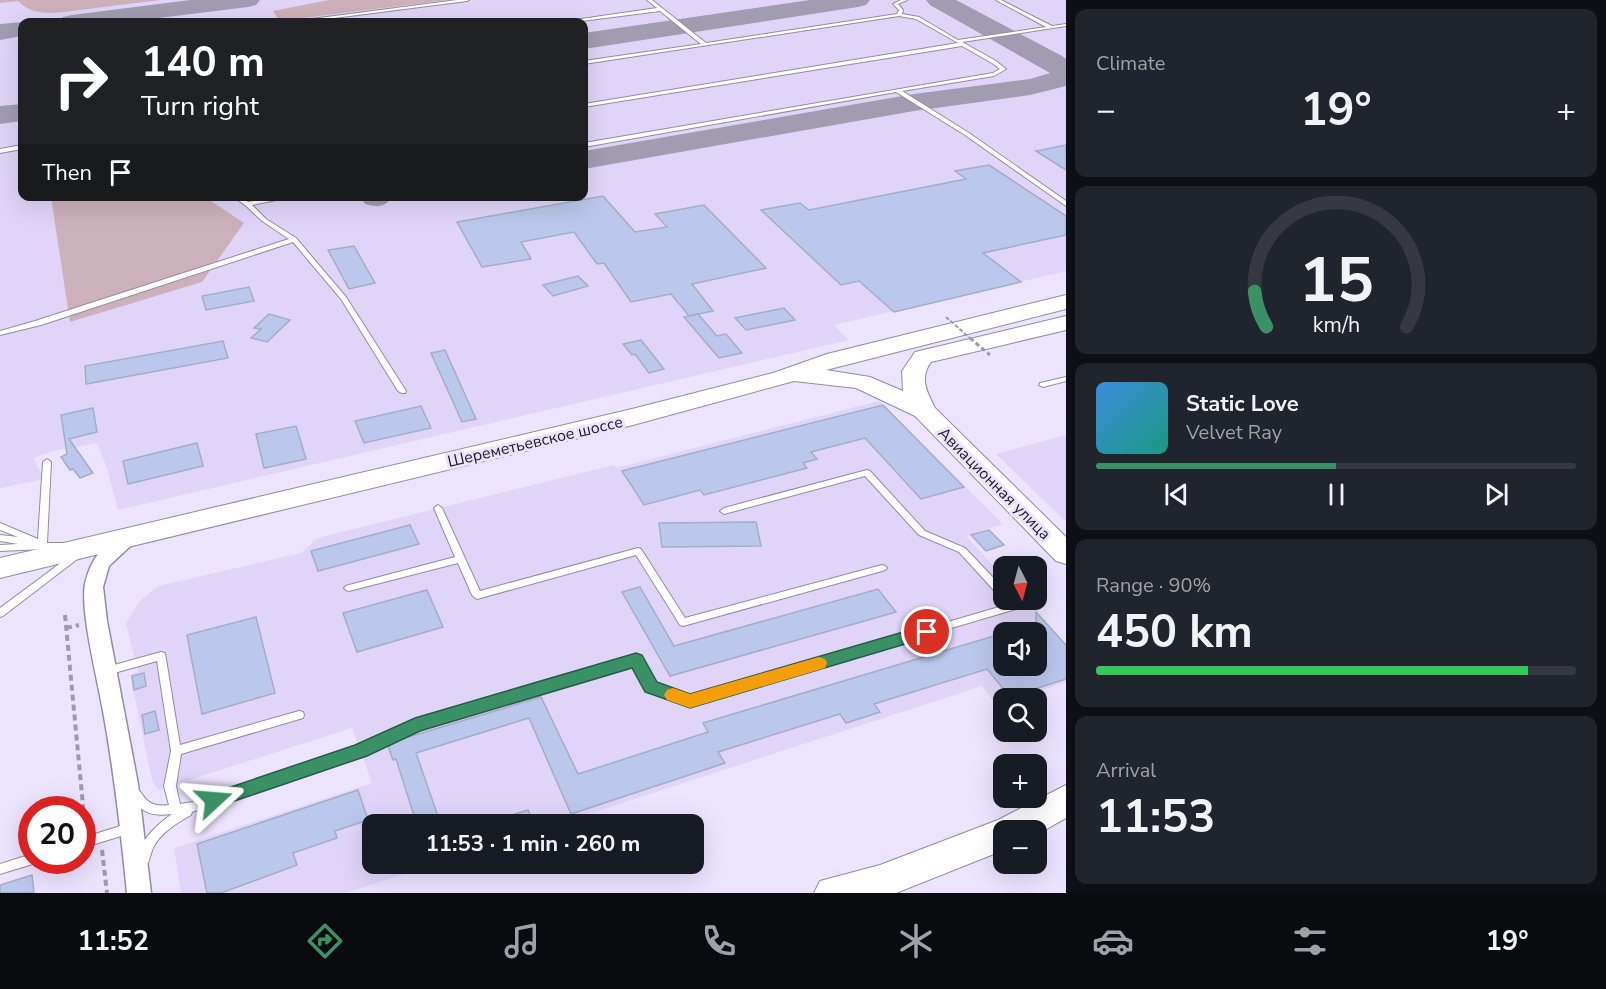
<!DOCTYPE html>
<html lang="en">
<head>
<meta charset="utf-8">
<style>
  body { margin:0; font-family:"Nunito Sans",sans-serif; background:#20242c; color:#f1f3f6; height:100vh; display:flex; flex-direction:column; font-size:22px; white-space:nowrap }
  * { box-sizing:border-box; margin:0 }
  p { font-size:20px; color:#9ea1a6 }
  .icon { flex:none; width:33px; height:33px; fill:none; stroke:currentColor; stroke-width:2; stroke-linecap:round; stroke-linejoin:round }
  .map { position:relative; flex:1; overflow:hidden }
  .sheet { display:flex; flex-direction:column; gap:9px; padding:9px; background:#0d0f14; width:540px }
  .sheet>* { flex:none }
  .guide { position:absolute; left:18px; top:18px; width:570px; height:183px; border-radius:12px; box-shadow:0 6px 24px #0002; background:#202124; color:#fff; overflow:hidden }
  .needle { width:39px; rotate:174deg }
  .controls { position:absolute; left:993px; top:556px; display:grid; gap:12px }
  .controls a { display:grid; place-items:center; width:54px; height:54px; border-radius:12px; background:#171b24; box-shadow:0 6px 24px #0002; font-size:30px }
  .speed { position:absolute; left:18px; top:796px; display:flex; gap:12px; font-size:30px; font-weight:700; text-align:center }
  .speed>* { display:grid; place-content:center; width:78px; height:78px; border-radius:50%; background:#171b24; box-shadow:0 6px 24px #0002; line-height:1 }
  .speed .limit { border:9px solid #d22; background:#fff; color:#111 }
  .pin { position:absolute; display:grid; place-items:center; width:51px; height:51px; color:#fff; margin:-26px; border:3px solid #fff; border-radius:50%; box-shadow:0 2px 6px #0007 }
  .me { position:absolute; width:66px; margin:-33px; rotate:71deg; stroke-linejoin:round; filter:drop-shadow(0 0 4px #0008) }
  .turn { display:flex; align-items:center; gap:21px; height:126px; padding:0 24px; font-size:27px }
  .turn .icon { width:78px; height:78px; stroke-width:2.5 }
  .turn b { display:block; font-size:42px; line-height:51px }
  .then { display:flex; align-items:center; height:57px; padding:0 24px; background:#0003; gap:12px; font-size:22px }
  .big { font-size:45px; font-weight:700; line-height:1.1 }
  .sheet .tile { flex:1; display:flex; flex-direction:column; justify-content:center; gap:9px; min-width:0; padding:0 21px; border-radius:12px; background:#20242c }
  .sheet .dial { align-items:center; gap:0 }
  .dial svg { height:156px; overflow:visible; fill:none; stroke:#363941; stroke-width:7; stroke-linecap:round; text-anchor:middle }
  .dial text { fill:#f1f3f6; stroke:none }
  .song { display:flex; align-items:center; gap:18px }
  .cover { width:72px; height:72px; border-radius:9px; background:linear-gradient(135deg,hsl(210 70% 55%),hsl(170 70% 35%)) }
  .played { height:6px; border-radius:3px; background:linear-gradient(90deg,#3a9166 50%,#363941 50%) }
  .keys { display:flex; justify-content:space-around; direction:ltr }
  .heat { display:flex; justify-content:space-between; align-items:center; font-size:33px; direction:ltr }
  .charge { height:9px; border-radius:4px; background:linear-gradient(90deg,#34c759 90%,#363941 0) }
  .trip { position:absolute; left:362px; top:814px; width:342px; height:60px; border-radius:12px; background:#171b24; box-shadow:0 6px 24px #0002; font-weight:700; line-height:60px; text-align:center }
  .tabs { display:flex; height:96px; justify-content:space-around; align-items:center; background:#090b0e; color:#9ea1a6 }
  .tabs .icon { width:42px; height:42px }
  .tabs .selected { color:#3a9166 }
  .tabs b { font-size:27px; color:#f1f3f6 }
  main { display:flex; flex:1; min-height:0 }
  .map>svg:first-child { display:block }
  .built { fill:#e0d5f8; fill-rule:evenodd }
  .green { fill:#cdb1ba }
  .lines { fill:none; stroke-linecap:round; stroke-linejoin:round }
  .taxiway { fill:#a29cb1; fill-rule:evenodd }
  .building { fill:#bbc7ec; stroke:#a4acc6; stroke-width:1.5 }
  .lane-casing { stroke:#938ba4; stroke-width:2 }
  .street-casing { stroke:#938ba4; stroke-width:3 }
  .primary-casing { stroke:#938ba4; stroke-width:2 }
  .path { stroke:#9f99ae; stroke-width:4; stroke-dasharray:6 4; stroke-linecap:butt }
  .lane { fill:#fff; fill-rule:evenodd }
  .street { fill:#fff; fill-rule:evenodd }
  .primary { fill:#fff; fill-rule:evenodd }
  .path-bridge-far1 { stroke:#9f99ae; stroke-width:2; stroke-dasharray:4 2; stroke-linecap:butt }
  .path-bridge { stroke:#9f99ae; stroke-width:3; stroke-dasharray:4.5 3; stroke-linecap:butt }
  .route { fill:#3a9166; stroke:#265e42; stroke-width:1.5 }
  .slow { fill:#f59e0b }
  .labels { text-anchor:middle; stroke-width:6; stroke-linejoin:round; paint-order:stroke }
  .street-label { font-size:16px; fill:#1e1b25; stroke:#ece3ff }
</style>
</head>
<body>
<main>
<div class="map">
<svg width="1066" height="893" viewBox="0 0 1066 893">
  <rect width="100%" height="100%" fill="#ece3ff"/>
  <g class="built">
    <path d="M 0,0 L 1066,0 L 1066,271 L 834,325 L 849,340 L 118,510 L 107,468 L 97,443 L 53,451 L 33,458 L 44,479 L 0,488 ZM 22,22 L 584,22 L 584,196 L 22,196 Z"/>
    <path d="M 879,401 L 1003,524 L 966,536 L 1003,576 L 1004,600 L 1026,600 L 1066,644 L 1066,682 L 1015,699 L 1004,699 L 1003,703 L 997,705 L 982,686 L 555,825 L 372,825 L 372,864 L 435,864 L 346,893 L 181,893 L 174,848 L 372,783 L 352,728 L 158,790 L 152,780 L 130,675 L 138,672 L 126,623 L 140,601 L 158,586 L 301,553 L 317,538 L 614,465 L 616,468 ZM 1004,633 L 1036,633 L 1036,666 L 1004,666 Z"/>
    <path d="M 1066,435 L 1066,522 L 996,454 Z"/>
  </g>
  <g class="green">
    <path d="M 0,0 L 161,0 L 55,13 C 40,13 29,12 18,1 L 0,3 Z"/>
    <path d="M 329,0 L 447,0 L 279,21 L 273,11 Z"/>
    <path d="M 51,197 L 205,197 L 244,223 L 202,282 L 70,322 Z"/>
  </g>
  <g class="lines">
    <g class="taxiway">
      <path d="M 190,0 L 260,0 L 256,5 L 248,7 L 126,22 L 60,22 L 63,17 L 72,15 Z"/>
      <path d="M 810,0 L 870,0 L 866,5 L 858,7 L 584,49 L 584,33 Z"/>
      <path d="M 926,0 L 956,0 L 1062,56 L 1066,59 L 1066,86 L 1030,95 L 914,111 L 584,169 L 584,151 L 914,94 L 1030,79 L 1050,73 L 930,5 Z"/>
      <path d="M 22,22 L 26,22 L 22,22 L 22,36 L 0,40 L 0,24 Z"/>
      <path d="M 22,104 L 22,121 L 0,124 L 0,106 Z"/>
      <path d="M 360,196 L 393,196 C 385,208 377,207 365,204 Z"/>
    </g>
  </g>
  <g class="building">
    <path d="M 1066,145 L 1066,170 L 1036,151 Z"/>
    <path d="M 989,165 L 1066,216 L 1066,235 L 983,253 L 1021,282 L 894,312 L 859,281 L 841,285 L 761,210 L 800,203 L 809,210 L 966,179 L 955,171 Z"/>
    <path d="M 603,196 L 635,232 L 667,227 L 655,214 L 704,205 L 766,268 L 692,284 L 713,311 L 689,316 L 671,294 L 631,302 L 604,263 L 597,264 L 574,232 L 521,242 L 531,259 L 482,267 L 457,222 Z"/>
    <path d="M 354,246 L 375,283 L 349,289 L 328,250 Z"/>
    <path d="M 578,276 L 588,286 L 553,296 L 543,285 Z"/>
    <path d="M 249,287 L 254,301 L 206,310 L 202,296 Z"/>
    <path d="M 784,308 L 795,320 L 746,330 L 735,318 Z"/>
    <path d="M 269,314 L 290,320 L 267,342 L 251,338 L 261,329 L 254,328 Z"/>
    <path d="M 698,314 L 717,336 L 726,334 L 742,353 L 719,358 L 684,317 Z"/>
    <path d="M 641,340 L 664,369 L 649,373 L 635,354 L 632,355 L 623,344 Z"/>
    <path d="M 223,341 L 228,358 L 86,384 L 85,366 Z"/>
    <path d="M 445,350 L 476,419 L 462,422 L 431,353 Z"/>
    <path d="M 883,405 L 964,487 L 921,499 L 865,438 L 811,452 L 817,459 L 803,463 L 807,468 L 704,495 L 700,490 L 644,505 L 622,471 Z"/>
    <path d="M 421,406 L 431,428 L 364,443 L 355,421 Z"/>
    <path d="M 93,408 L 97,432 L 69,439 L 93,473 L 80,478 L 73,469 L 70,470 L 61,457 L 67,454 L 61,415 Z"/>
    <path d="M 296,426 L 306,459 L 264,468 L 256,434 Z"/>
    <path d="M 197,443 L 203,466 L 128,484 L 123,461 Z"/>
    <path d="M 756,522 L 761,546 L 662,547 L 659,523 Z"/>
    <path d="M 410,525 L 419,544 L 318,571 L 311,551 Z"/>
    <path d="M 989,530 L 1004,545 L 986,551 L 971,535 Z"/>
    <path d="M 640,587 L 674,646 L 878,589 L 896,612 L 670,676 L 622,592 Z"/>
    <path d="M 427,590 L 443,627 L 357,652 L 343,613 Z"/>
    <path d="M 1036,612 L 1066,645 L 1066,679 L 1010,697 L 987,669 L 874,704 L 880,712 L 846,723 L 840,714 L 718,752 L 725,763 L 571,814 L 529,718 L 416,753 L 441,825 L 417,825 L 396,759 L 393,760 L 388,746 L 402,739 L 541,697 L 578,774 L 708,732 L 703,723 L 1004,633 L 1004,666 L 1036,666 Z"/>
    <path d="M 256,617 L 275,693 L 202,714 L 187,635 Z"/>
    <path d="M 144,673 L 146,686 L 134,690 L 132,676 Z"/>
    <path d="M 155,711 L 159,730 L 145,734 L 142,715 Z"/>
    <path d="M 358,790 L 368,820 L 335,831 L 337,838 L 293,853 L 297,865 L 221,893 L 207,893 L 197,844 Z"/>
    <path d="M 528,810 L 535,825 L 490,825 L 489,822 Z"/>
    <path d="M 32,875 L 34,893 L 0,893 L 0,885 Z"/>
  </g>
  <g class="lines">
    <g class="lane-casing">
      <g id="lane">
        <path d="M 457,0 L 469,0 L 467,1 L 303,22 L 294,22 L 296,21 Z"/>
        <path d="M 647,0 L 652,0 L 706,43 L 897,14 L 899,10 L 893,4 L 901,0 L 907,0 L 898,4 L 903,10 L 902,14 L 919,17 L 958,40 L 1046,27 L 996,0 L 1001,0 L 1052,26 L 1066,24 L 1066,26 L 962,42 L 996,61 L 1006,69 L 994,76 L 902,91 L 969,133 L 1066,201 L 1066,206 L 965,135 L 896,92 L 584,147 L 584,143 L 993,73 L 1000,69 L 992,63 L 962,46 L 584,107 L 584,104 L 958,43 L 916,19 L 899,16 L 584,64 L 584,61 L 701,44 L 660,11 L 574,22 L 565,22 L 567,21 L 657,8 Z"/>
        <path d="M 22,145 L 22,149 L 0,153 L 0,149 Z"/>
        <path d="M 232,196 L 240,196 L 248,202 L 279,196 L 296,196 L 252,205 L 266,219 L 296,238 L 346,297 L 406,391 L 405,393 L 402,393 L 398,391 L 341,299 L 293,242 L 41,325 L 0,335 L 0,331 L 35,321 L 289,239 L 262,221 L 245,205 Z"/>
        <path d="M 1066,377 L 1066,381 L 1043,387 L 1039,385 L 1040,383 Z"/>
        <path d="M 47,459 L 51,462 L 47,543 L 68,543 L 70,545 L 68,547 L 65,548 L 0,551 L 0,545 L 18,544 L 0,541 L 0,535 L 18,537 L 0,530 L 0,523 L 38,539 L 43,462 Z"/>
        <path d="M 867,470 L 870,471 L 925,531 L 965,548 L 1004,589 L 1004,600 L 1013,600 L 1018,606 L 1016,609 L 690,705 L 647,690 L 633,665 L 418,729 L 365,754 L 192,812 L 191,815 C 177,823 160,833 153,848 C 151,853 150,858 148,863 L 144,864 L 140,863 C 134,844 158,824 172,814 C 152,817 139,812 129,794 L 131,791 C 143,788 140,795 148,801 C 154,806 161,806 169,805 L 164,786 L 171,751 L 157,661 L 107,675 L 103,674 L 102,671 L 103,668 L 107,667 L 161,652 L 165,653 L 180,745 L 299,711 L 303,712 L 304,715 L 303,718 L 181,754 L 176,786 L 180,804 L 193,802 L 358,748 L 415,721 L 636,656 L 640,657 L 655,684 L 690,697 L 1006,605 L 1003,599 L 1001,598 L 959,552 L 919,535 L 865,476 L 724,514 L 720,511 L 724,508 Z"/>
        <path d="M 438,505 L 442,508 L 480,591 L 638,548 L 641,549 L 685,618 L 882,565 L 885,566 L 887,568 L 885,570 L 882,571 L 683,626 L 680,625 L 636,555 L 477,599 L 474,597 L 472,595 L 458,563 L 349,591 L 346,590 L 344,588 L 346,586 L 349,585 L 455,557 L 434,508 Z"/>
        <path d="M 77,552 L 80,553 L 82,555 L 80,557 L 3,616 L 0,617 L 0,608 L 74,553 Z"/>
        <path d="M 130,823 L 134,824 L 136,828 L 134,832 L 82,848 L 82,838 Z"/>
        <path d="M 32,854 L 32,861 L 37,861 L 36,863 L 0,874 L 0,864 Z"/>
      </g>
    </g>
    <g class="street-casing">
      <path id="street" d="M 130,532 L 136,534 L 139,538 L 109,566 L 103,587 L 107,621 L 138,784 L 151,893 L 127,893 C 121,832 114,772 103,711 C 98,681 80,612 85,584 C 90,560 105,539 130,532 Z"/>
    </g>
    <g class="primary-casing">
      <g id="primary">
        <path d="M 1066,295 L 1066,309 L 826,370 L 870,377 L 903,391 L 902,371 L 915,352 L 1066,316 L 1066,330 L 931,362 C 919,378 927,392 935,408 L 1066,537 L 1066,564 L 1056,561 L 915,416 L 856,388 L 794,381 L 633,425 L 0,578 L 0,558 L 632,409 L 773,373 L 827,354 Z"/>
        <path d="M 1066,785 L 1066,818 L 1036,835 L 1036,831 L 1004,831 L 1004,850 L 896,893 L 814,893 L 820,881 L 880,865 L 998,820 Z"/>
      </g>
    </g>
    <g class="path">
      <path d="M 65,615 L 85,827 L 88,829"/>
      <path d="M 66,628 L 79,625"/>
      <path d="M 102,850 L 107,893"/>
    </g>
    <use href="#lane" class="lane"/>
    <use href="#street" class="street"/>
    <use href="#primary" class="primary"/>
    <path class="path-bridge-far1" d="M 946,317 L 972,340"/>
    <path class="path-bridge" d="M 970,338 L 990,355"/>
  </g>
  <path class="route" d="M 927,625 L 932,627 L 935,632 L 932,636 L 690,708 L 645,692 L 632,668 L 420,731 L 367,756 L 214,808 L 207,806 L 205,800 L 207,795 L 355,745 L 415,718 L 636,653 L 642,655 L 657,682 L 690,694 Z"/>
  <path class="slow" d="M 819,657 L 825,659 L 827,663 L 825,668 L 690,708 L 667,700 L 664,695 L 667,690 L 673,688 L 690,694 Z"/>
  <g class="labels">
    <g class="street-label">
      <text transform="translate(535 441) rotate(-13)" y="6">Шереметьевское шоссе</text>
      <text transform="translate(995 483) rotate(45)" y="6">Авиационная улица</text>
    </g>
  </g>
</svg>
<div class="controls">
<a><svg class="needle" viewBox="-14 -14 28 28"><path d="M0-13l5 13h-10z" fill="#e53935"/><path d="M0 13l5-13h-10z" fill="#9ea1a6"/></svg></a>
<a><svg class="icon" aria-label="sound" viewBox="0 0 24 24"><path d="M4 9h4l5-4v14l-5-4H4zM17 9q2 3 0 6"/></svg></a>
<a><svg class="icon" aria-label="search" viewBox="0 0 24 24"><circle cx="10" cy="10" r="6"/><path d="M15 15l6 6"/></svg></a>
<a>+</a>
<a>−</a>
</div>
<div class="speed"><div class="limit">20</div></div>
<div class="pin" style="left:927px;top:632px;background:#d93025"><svg class="icon" aria-label="arrive" viewBox="0 0 24 24"><path d="M6 21V4h12l-3 4 3 4H6"/></svg></div>
<svg class="me" style="left:214px;top:800px" viewBox="-20 -20 40 40"><path d="M0-17L14 15 0 8-14 15z" fill="#3a9166" stroke="#fff" stroke-width="4"/></svg>
<div class="trip">11:53 · 1 min · 260 m</div>
<div class="guide">
<div class="turn"><svg class="icon" aria-label="right" viewBox="0 0 24 24"><path d="M7 20v-9h11M14 6l5 5-5 5"/></svg><div><b>140 m</b>Turn right</div></div>
<div class="then">Then<svg class="icon" aria-label="arrive" viewBox="0 0 24 24"><path d="M6 21V4h12l-3 4 3 4H6"/></svg></div>
</div>
</div>
<section class="sheet">
<div class="tile"><p>Climate</p>
<div class="heat"><a>−</a><b class="big">19°</b><a>+</a></div>
</div>
<div class="tile dial"><svg viewBox="0 0 100 80">
<path d="M14 69A42 42 0 1 1 86 69"/>
<path d="M14 69A42 42 0 0 1 8 51" stroke="#3a9166"/>
<text x="50" y="56" font-size="32" font-weight="700">15</text>
<text x="50" y="72" font-size="11">km/h</text>
</svg></div>
<div class="tile">
<div class="song"><i class="cover"></i><div><b>Static Love</b><p>Velvet Ray</p></div></div>
<div class="played"></div>
<div class="keys"><svg class="icon" aria-label="previous" viewBox="0 0 24 24"><path d="M18 5L8 12l10 7zM5 5v14"/></svg><svg class="icon" aria-label="pause" viewBox="0 0 24 24"><path d="M8 5v14M16 5v14"/></svg><svg class="icon" aria-label="next" viewBox="0 0 24 24"><path d="M6 5l10 7-10 7zM19 5v14"/></svg></div>
</div>
<div class="tile"><p>Range · 90%</p><b class="big">450 km</b><div class="charge"></div></div>
<div class="tile"><p>Arrival</p><b class="big">11:53</b></div>
</section>
</main>
<nav class="tabs">
<b>11:52</b>
<svg class="icon selected" aria-label="directions" viewBox="0 0 24 24"><path d="M12 3l9 9-9 9-9-9zM9 14v-3h6M13 9l2 2-2 2"/></svg>
<svg class="icon" aria-label="music" viewBox="0 0 24 24"><path d="M9 18V5l10-2v13"/><circle cx="6" cy="18" r="3"/><circle cx="16" cy="16" r="3"/></svg>
<svg class="icon" aria-label="phone" viewBox="0 0 24 24"><path d="M5 4h4l2 5-3 2q2 4 5 5l2-3 5 2v4C11 20 4 13 5 4z"/></svg>
<svg class="icon" aria-label="climate" viewBox="0 0 24 24"><path d="M12 3v18M4 7l16 10M4 17L20 7"/></svg>
<svg class="icon" aria-label="car" viewBox="0 0 24 24"><path d="M5 17H2v-5l4-1 3-4h7l3 4 3 1v5h-3M9 17h6M6 11h13"/><circle cx="7" cy="17" r="2"/><circle cx="17" cy="17" r="2"/></svg>
<svg class="icon" aria-label="filters" viewBox="0 0 24 24"><path d="M4 7h16M4 17h16"/><circle cx="9" cy="7" r="2"/><circle cx="15" cy="17" r="2"/></svg>
<b>19°</b>
</nav>
</body>
</html>
